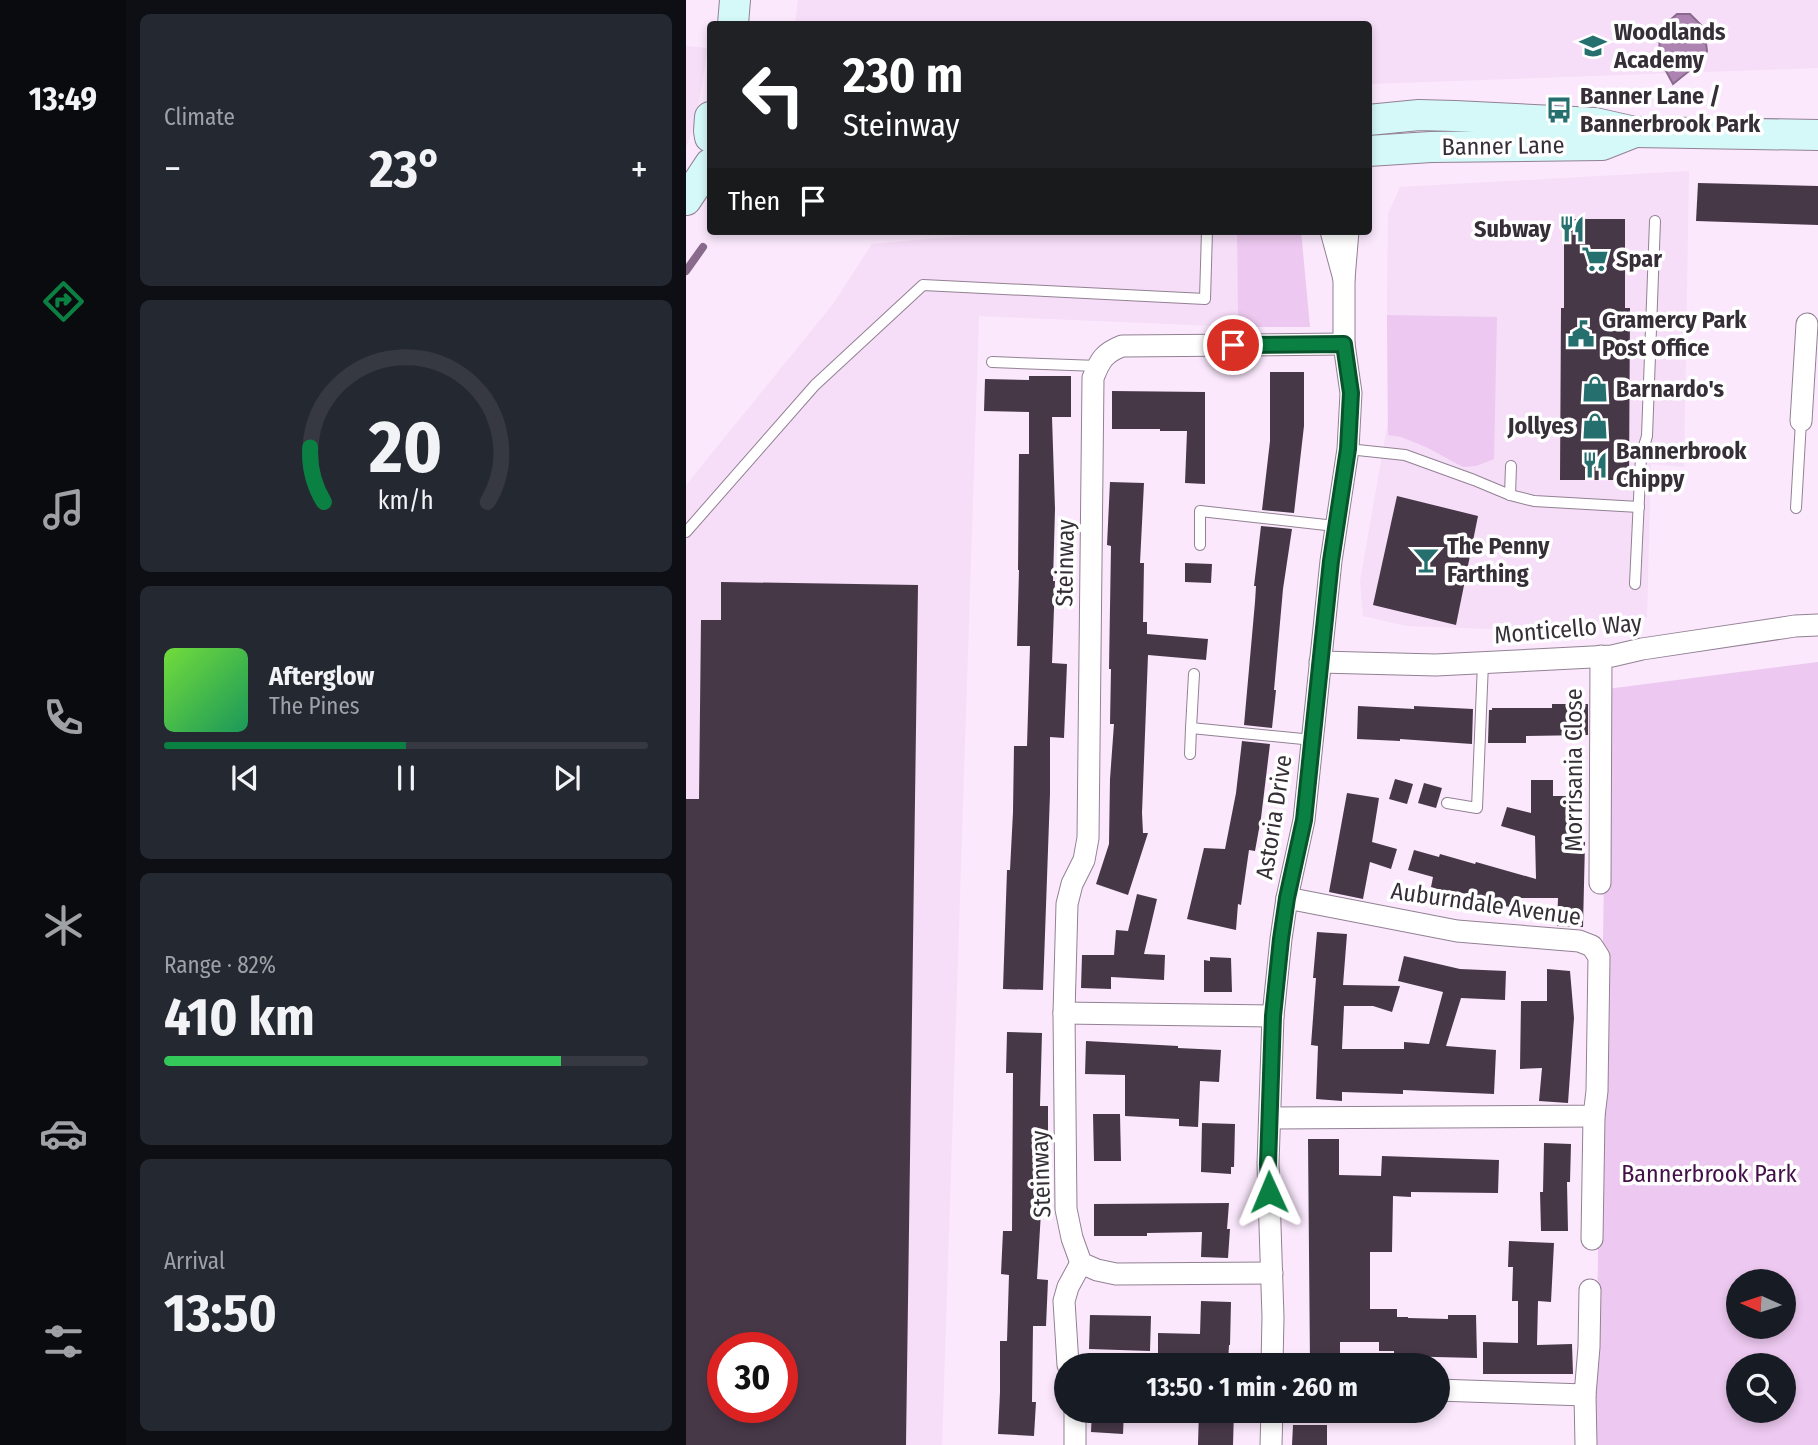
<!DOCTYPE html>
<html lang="en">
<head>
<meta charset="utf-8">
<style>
  body { margin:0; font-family:"Fira Sans Condensed",sans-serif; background:#242831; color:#f1f3f6; height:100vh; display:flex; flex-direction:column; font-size:26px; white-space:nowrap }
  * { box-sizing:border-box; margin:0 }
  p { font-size:23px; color:#9ea1a6 }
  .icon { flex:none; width:38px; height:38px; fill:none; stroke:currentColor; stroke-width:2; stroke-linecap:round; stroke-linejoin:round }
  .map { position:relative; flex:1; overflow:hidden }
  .details { display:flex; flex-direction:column; gap:14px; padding:14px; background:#0d0f14; width:560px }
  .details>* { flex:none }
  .banner { position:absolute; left:21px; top:21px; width:665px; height:214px; border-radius:7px; box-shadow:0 4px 10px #0003; background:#202124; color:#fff; overflow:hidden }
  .needle { width:46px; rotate:273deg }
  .controls { position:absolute; left:1040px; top:1269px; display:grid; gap:14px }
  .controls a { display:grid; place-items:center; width:70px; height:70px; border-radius:50%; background:#171b24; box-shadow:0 4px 10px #0003; font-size:35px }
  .speed { position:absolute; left:21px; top:1332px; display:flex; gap:14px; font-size:35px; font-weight:700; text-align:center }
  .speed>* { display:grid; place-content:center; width:91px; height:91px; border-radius:50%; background:#171b24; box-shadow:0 4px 10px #0003; line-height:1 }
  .speed .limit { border:10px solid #d22; background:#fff; color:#111 }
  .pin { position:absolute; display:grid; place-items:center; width:60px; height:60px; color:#fff; margin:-30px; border:4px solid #fff; border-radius:50%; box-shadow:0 2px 7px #0007 }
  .me { position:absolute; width:77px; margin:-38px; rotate:359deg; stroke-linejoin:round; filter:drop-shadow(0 0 5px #0008) }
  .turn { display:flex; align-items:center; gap:24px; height:147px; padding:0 21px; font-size:32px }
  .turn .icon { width:91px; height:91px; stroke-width:2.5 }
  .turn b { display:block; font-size:49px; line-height:60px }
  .then { display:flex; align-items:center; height:66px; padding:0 21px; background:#0003; gap:14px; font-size:26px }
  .big { font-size:52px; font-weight:700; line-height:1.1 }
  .details .card { flex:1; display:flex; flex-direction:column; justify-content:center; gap:10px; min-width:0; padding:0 24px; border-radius:10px; background:#242831 }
  .details .dial { align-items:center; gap:0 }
  .dial svg { height:182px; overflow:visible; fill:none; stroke:#363941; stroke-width:7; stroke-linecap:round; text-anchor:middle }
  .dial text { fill:#f1f3f6; stroke:none }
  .song { display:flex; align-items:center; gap:21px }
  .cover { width:84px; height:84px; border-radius:10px; background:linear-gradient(135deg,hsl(100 70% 55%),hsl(150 70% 35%)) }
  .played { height:7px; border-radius:4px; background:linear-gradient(90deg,#0b8043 50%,#363941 50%) }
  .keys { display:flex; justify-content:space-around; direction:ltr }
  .heat { display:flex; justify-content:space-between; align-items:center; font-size:38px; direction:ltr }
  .charge { height:10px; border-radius:5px; background:linear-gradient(90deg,#34c759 82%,#363941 0) }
  .trip { position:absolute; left:368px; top:1353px; width:396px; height:70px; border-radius:35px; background:#171b24; box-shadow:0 4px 10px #0003; font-weight:700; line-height:70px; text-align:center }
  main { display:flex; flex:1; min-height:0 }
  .tabs { display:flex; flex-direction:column; width:126px; justify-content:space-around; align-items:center; background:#090b0e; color:#9ea1a6 }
  .tabs .icon { width:49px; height:49px }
  .tabs .on { color:#0b8043 }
  .tabs b { font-size:32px; color:#f1f3f6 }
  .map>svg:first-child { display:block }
  .built { fill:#f6ddf8; fill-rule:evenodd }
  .green { fill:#edc8f0; fill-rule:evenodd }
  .water { fill:#ad84b1; stroke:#896a8c; stroke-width:2 }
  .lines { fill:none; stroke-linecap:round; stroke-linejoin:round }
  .stream { stroke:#896a8c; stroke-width:8 }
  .building { fill:#473848; fill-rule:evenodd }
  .lane-casing { stroke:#928193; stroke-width:12 }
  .street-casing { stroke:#928193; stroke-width:23 }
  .secondary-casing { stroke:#928193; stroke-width:32 }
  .lane { stroke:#fff; stroke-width:10 }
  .street { stroke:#fff; stroke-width:21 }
  .secondary { stroke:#d4f9f8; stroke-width:30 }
  .route-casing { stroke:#07532c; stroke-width:18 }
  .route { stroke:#0b8043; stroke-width:12 }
  .labels { text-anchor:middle; stroke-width:7; stroke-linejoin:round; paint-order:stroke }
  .poi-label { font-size:24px; font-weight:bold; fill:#362f37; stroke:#fff; text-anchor:start }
  .street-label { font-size:24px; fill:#362f37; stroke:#fff }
  .park-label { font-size:24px; fill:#441049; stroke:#fff }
</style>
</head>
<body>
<main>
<nav class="tabs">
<b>13:49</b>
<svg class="icon on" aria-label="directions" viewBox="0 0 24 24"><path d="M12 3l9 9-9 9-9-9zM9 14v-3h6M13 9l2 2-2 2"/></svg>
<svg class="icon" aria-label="music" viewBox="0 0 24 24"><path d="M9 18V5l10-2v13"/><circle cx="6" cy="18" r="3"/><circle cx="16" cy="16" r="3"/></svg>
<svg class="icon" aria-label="phone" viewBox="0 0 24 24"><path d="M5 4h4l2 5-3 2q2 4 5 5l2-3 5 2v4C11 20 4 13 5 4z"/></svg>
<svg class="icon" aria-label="climate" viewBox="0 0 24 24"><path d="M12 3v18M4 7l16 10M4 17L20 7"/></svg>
<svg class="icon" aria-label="car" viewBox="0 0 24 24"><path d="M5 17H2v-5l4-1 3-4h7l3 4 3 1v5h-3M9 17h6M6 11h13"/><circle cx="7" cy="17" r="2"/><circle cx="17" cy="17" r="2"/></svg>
<svg class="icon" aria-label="filters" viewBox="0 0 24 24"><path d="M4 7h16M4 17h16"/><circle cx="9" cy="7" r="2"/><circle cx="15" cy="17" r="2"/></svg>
</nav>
<section class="details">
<div class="card"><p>Climate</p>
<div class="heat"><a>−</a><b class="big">23°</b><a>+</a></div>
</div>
<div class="card dial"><svg viewBox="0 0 100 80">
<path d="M14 69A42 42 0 1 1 86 69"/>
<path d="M14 69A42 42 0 0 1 8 45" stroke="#0b8043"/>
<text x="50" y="56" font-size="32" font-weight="700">20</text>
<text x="50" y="72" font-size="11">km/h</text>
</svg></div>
<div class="card">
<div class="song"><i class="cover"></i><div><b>Afterglow</b><p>The Pines</p></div></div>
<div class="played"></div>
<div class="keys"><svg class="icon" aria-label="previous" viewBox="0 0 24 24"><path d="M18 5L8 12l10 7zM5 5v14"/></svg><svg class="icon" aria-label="pause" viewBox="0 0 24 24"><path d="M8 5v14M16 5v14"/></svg><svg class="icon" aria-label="next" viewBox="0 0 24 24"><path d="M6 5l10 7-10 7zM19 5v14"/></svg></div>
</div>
<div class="card"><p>Range · 82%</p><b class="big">410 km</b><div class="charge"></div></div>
<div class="card"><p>Arrival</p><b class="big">13:50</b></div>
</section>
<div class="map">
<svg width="1132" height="1445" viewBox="0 0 1132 1445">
  <rect width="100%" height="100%" fill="#fbe8fd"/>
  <g class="built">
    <path d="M 112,0 L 1132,0 L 1132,68 L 683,84 L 682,24 L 109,24 Z"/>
    <path d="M 0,46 L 22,48 L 10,119 L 0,148 Z"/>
    <path d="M 1003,171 L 998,467 L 965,464 L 961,618 L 802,629 L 720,626 L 677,616 L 674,581 L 702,421 L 701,298 L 702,214 L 714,187 Z"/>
    <path d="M 331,231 L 551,231 L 552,327 L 293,316 L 256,1445 L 0,1445 L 0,485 L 147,304 L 186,244 ZM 37,1348 L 96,1348 L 96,1407 L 37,1407 Z"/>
  </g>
  <g class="green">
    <path d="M 551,231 L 615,231 L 624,327 L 552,327 Z"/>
    <path d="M 701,315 L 811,317 L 808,459 L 790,466 L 777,467 L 740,447 L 715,437 L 702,435 Z"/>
    <path d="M 1132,662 L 1132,1445 L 909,1445 L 921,689 ZM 1052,1281 L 1097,1281 L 1097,1326 L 1052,1326 ZM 1052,1365 L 1097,1365 L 1097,1410 L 1052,1410 Z"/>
  </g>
  <path class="water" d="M 991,14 L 1004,14 L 1018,28 L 1021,51 L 1018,59 L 987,84 L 973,58 L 974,29 Z"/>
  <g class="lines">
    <path class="stream" d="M 0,271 L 17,247"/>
  </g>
  <g class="building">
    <path d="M 1012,183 L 1132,186 L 1132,225 L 1010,221 Z"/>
    <path d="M 878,219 L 939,219 L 939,308 L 944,308 L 943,480 L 874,480 L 875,308 L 878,308 Z"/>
    <path d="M 584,372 L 618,372 L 618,426 L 608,513 L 576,510 L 584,441 Z"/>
    <path d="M 343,376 L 385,376 L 385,417 L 366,417 L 369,509 L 367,581 L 369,581 L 366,663 L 381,664 L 378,738 L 364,737 L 364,794 L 357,990 L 317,989 L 321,870 L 324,870 L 327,812 L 328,746 L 341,746 L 344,646 L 331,646 L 333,570 L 332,570 L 333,454 L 343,454 L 343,412 L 298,411 L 299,379 L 343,380 Z"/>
    <path d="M 426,391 L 519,392 L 519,484 L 499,483 L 501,431 L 474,431 L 474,429 L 426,429 Z"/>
    <path d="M 424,482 L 458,483 L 454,563 L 458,563 L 457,622 L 461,622 L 461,634 L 522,639 L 520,660 L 462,655 L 456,813 L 457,833 L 462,833 L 442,895 L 410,884 L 423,844 L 424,779 L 428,724 L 424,724 L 425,669 L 423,669 L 425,546 L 421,545 Z"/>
    <path d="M 711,496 L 792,516 L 770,625 L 687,605 Z"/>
    <path d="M 575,526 L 606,529 L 597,589 L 588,690 L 590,690 L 586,728 L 558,725 L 569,602 L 570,586 L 568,586 Z"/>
    <path d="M 499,563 L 526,564 L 525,583 L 499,582 Z"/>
    <path d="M 35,582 L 232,585 L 220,1445 L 0,1445 L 0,799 L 13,799 L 15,620 L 35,620 ZM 37,1348 L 96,1348 L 96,1407 L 37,1407 Z"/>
    <path d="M 866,704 L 902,704 L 902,735 L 840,736 L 840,743 L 802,743 L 803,710 L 806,710 L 806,708 L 866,708 Z"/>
    <path d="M 672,706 L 728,709 L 728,706 L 787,709 L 786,744 L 714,739 L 714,741 L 671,739 Z"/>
    <path d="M 556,741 L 584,744 L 575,818 L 569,851 L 563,850 L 555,905 L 552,904 L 550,930 L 501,919 L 518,848 L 539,849 L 550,793 Z"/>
    <path d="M 709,779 L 727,784 L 721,804 L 703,799 Z"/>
    <path d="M 845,780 L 867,780 L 867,796 L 894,796 L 894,842 L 899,842 L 897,927 L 871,926 L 872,898 L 826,898 L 823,907 L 773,892 L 772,895 L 745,887 L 747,877 L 722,870 L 728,850 L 753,857 L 754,854 L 789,864 L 790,862 L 850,879 L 849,836 L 815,826 L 821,807 L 845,813 Z"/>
    <path d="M 738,783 L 756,788 L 750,808 L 732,803 Z"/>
    <path d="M 661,793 L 693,798 L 686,842 L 711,849 L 705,869 L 684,862 L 677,899 L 643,892 Z"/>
    <path d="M 451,894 L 471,899 L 458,954 L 479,955 L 478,980 L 425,977 L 425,989 L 395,988 L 396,955 L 428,955 L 430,930 L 442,931 Z"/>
    <path d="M 631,932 L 661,934 L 657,985 L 714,986 L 706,1012 L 687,1006 L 658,1006 L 656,1049 L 718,1049 L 718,1042 L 743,1044 L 757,992 L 712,981 L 718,956 L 774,969 L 820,971 L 819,1000 L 775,998 L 760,1046 L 810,1050 L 808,1094 L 717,1090 L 717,1094 L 656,1092 L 656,1101 L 630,1099 L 632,1046 L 625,1045 L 630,978 L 627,978 Z"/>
    <path d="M 524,957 L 545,958 L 546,992 L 518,992 L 518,960 L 524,961 Z"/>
    <path d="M 861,969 L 884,971 L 888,1018 L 882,1103 L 853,1101 L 856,1068 L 834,1069 L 835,1001 L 861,1001 Z"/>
    <path d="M 321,1032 L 356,1033 L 354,1106 L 362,1106 L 362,1212 L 355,1212 L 351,1279 L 362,1280 L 360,1326 L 347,1326 L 346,1402 L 350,1402 L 348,1436 L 312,1434 L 314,1392 L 314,1341 L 321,1341 L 323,1275 L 315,1274 L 317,1231 L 326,1231 L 327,1073 L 320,1073 Z"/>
    <path d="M 400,1041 L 492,1046 L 492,1048 L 535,1050 L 533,1082 L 514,1081 L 512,1127 L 493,1126 L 493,1119 L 439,1116 L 439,1075 L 399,1074 Z"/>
    <path d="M 407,1114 L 434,1114 L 435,1161 L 408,1161 Z"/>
    <path d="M 516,1123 L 549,1124 L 548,1167 L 545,1167 L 545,1174 L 515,1172 Z"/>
    <path d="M 622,1139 L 653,1139 L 653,1175 L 695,1176 L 696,1156 L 813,1160 L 812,1193 L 725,1192 L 725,1197 L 707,1196 L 706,1252 L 684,1252 L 684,1309 L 711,1309 L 711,1317 L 722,1317 L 722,1318 L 762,1319 L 762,1315 L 790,1315 L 791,1358 L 708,1356 L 708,1351 L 693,1351 L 693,1342 L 654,1342 L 654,1365 L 624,1365 Z"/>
    <path d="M 858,1143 L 885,1144 L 884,1182 L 881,1182 L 882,1231 L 855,1231 L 854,1192 L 857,1192 Z"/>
    <path d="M 543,1203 L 541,1229 L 544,1229 L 542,1258 L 515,1257 L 516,1232 L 461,1233 L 461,1236 L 408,1236 L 408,1204 Z"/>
    <path d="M 823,1241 L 868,1243 L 865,1302 L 852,1301 L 851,1345 L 886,1344 L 887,1374 L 797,1374 L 797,1342 L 832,1343 L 832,1301 L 826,1301 L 827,1267 L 822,1267 Z"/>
    <path d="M 515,1301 L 545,1302 L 544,1345 L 543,1345 L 542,1365 L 515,1365 L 516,1357 L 488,1357 L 488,1355 L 472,1355 L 472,1333 L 514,1334 Z"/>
    <path d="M 404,1315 L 465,1316 L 464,1351 L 403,1349 Z"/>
    <path d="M 406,1410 L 438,1410 L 437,1434 L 405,1432 Z"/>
    <path d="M 513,1410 L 548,1410 L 547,1445 L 512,1445 Z"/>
    <path d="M 607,1425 L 641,1425 L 641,1445 L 606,1445 Z"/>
  </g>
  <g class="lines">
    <g class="lane-casing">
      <g id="lane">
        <path d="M 306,362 L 412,366"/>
        <path d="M 662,449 L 719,455 L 788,480 L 824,495 L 848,501 L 953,507"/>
        <path d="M 824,495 L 825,466"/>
        <path d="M 1110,508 L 1115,421"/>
        <path d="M 0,532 L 129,385 L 237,285 L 519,299 L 521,231"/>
        <path d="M 514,545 L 514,511 L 649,526"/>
        <path d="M 949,584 L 955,456 L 961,436 L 969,221"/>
        <path d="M 508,674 L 505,728 L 627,740"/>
        <path d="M 504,754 L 505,728"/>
        <path d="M 761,803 L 791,808 L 797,663"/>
      </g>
    </g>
    <g class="street-casing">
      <g id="street">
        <path d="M 645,231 L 658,279 L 662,231"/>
        <path d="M 1115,421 L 1121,324"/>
        <path d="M 634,662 L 750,665 L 926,656 L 956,649 L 1109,626 L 1132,625"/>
        <path d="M 914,883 L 915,656"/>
        <path d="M 378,1013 L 587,1016"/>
        <path d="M 584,1118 L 908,1116 L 911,1091 L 913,957 L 906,946 L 893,941 L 771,931 L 601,898"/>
        <path d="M 906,1239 L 908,1116"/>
        <path d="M 586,1273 L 430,1274 L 411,1270 L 395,1263 L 386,1238 L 380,1209 L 378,1013 L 381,904 L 386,884 L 398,860 L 402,838 L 407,378 C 414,360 418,353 436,346 L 658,344"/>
        <path d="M 382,1365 L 378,1301 L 382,1287 L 395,1263"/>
        <path d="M 586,1365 L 587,1317 L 582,1164 L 587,1016 L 595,939 L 601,898 L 618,820 L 645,561 L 662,449 L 665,393 L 658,344 L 658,279"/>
        <path d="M 751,1390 L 899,1395 L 903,1347 L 904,1290"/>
        <path d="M 899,1395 L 900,1445"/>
        <path d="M 389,1445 L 389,1410"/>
        <path d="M 585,1445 L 586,1410"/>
      </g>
    </g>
    <g class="secondary-casing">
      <g id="secondary">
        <path d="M 47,24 L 49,0"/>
        <path d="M 24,117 L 23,131 L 24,137"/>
        <path d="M 682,120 L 733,115 L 769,116 L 909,123 L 949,132 L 1132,135"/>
        <path d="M 682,151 L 745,147 L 916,145 L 949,132"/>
        <path d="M 0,200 L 24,164"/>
      </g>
    </g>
    <use href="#lane" class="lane"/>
    <use href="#street" class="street"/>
    <use href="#secondary" class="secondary"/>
  </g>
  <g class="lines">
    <g class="route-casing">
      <path id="route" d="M 547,345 L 658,344 L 665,393 L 662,449 L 645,561 L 618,820 L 601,898 L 595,939 L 587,1016 L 582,1164 L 583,1192"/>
    </g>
    <use href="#route" class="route"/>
  </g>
  <defs>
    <g id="school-bare" transform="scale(2.1)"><path d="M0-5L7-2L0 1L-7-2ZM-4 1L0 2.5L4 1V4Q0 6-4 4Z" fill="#25706f" stroke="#fff" stroke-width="2.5" paint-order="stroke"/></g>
    <g id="bus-bare" transform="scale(2.1)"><path d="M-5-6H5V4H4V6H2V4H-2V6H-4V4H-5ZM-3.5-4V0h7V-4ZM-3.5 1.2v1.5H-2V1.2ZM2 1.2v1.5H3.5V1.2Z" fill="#25706f" stroke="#fff" stroke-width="2.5" paint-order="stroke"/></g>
    <g id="restaurant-bare" transform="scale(2.1)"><path d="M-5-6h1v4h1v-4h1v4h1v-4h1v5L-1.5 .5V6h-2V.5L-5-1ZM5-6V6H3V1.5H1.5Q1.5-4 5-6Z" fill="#25706f" stroke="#fff" stroke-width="2.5" paint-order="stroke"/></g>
    <g id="supermarket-bare" transform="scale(2.1)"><path d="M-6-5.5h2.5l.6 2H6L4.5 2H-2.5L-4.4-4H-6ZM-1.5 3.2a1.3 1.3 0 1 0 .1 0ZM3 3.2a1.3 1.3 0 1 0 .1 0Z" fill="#25706f" stroke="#fff" stroke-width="2.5" paint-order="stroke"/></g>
    <g id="civic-bare" transform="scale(2.1)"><path d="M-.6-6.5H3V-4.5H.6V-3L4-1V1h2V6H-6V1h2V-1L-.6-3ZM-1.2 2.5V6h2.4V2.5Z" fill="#25706f" stroke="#fff" stroke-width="2.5" paint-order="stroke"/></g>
    <g id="shop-bare" transform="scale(2.1)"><path d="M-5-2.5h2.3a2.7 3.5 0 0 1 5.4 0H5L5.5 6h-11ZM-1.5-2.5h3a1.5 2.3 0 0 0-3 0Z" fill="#25706f" stroke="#fff" stroke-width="2.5" paint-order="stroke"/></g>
    <g id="bar-bare" transform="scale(2.1)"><path d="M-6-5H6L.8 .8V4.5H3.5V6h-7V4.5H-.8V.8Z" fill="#25706f" stroke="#fff" stroke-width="2.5" paint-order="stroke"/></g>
  </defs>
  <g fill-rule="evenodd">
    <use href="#school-bare" x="907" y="46"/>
    <use href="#bus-bare" x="873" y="110"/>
    <use href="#restaurant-bare" x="886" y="229"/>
    <use href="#supermarket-bare" x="909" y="259"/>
    <use href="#civic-bare" x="895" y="334"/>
    <use href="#shop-bare" x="909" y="389"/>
    <use href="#shop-bare" x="909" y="426"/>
    <use href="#restaurant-bare" x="909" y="465"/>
    <use href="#bar-bare" x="740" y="560"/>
  </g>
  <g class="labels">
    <g class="poi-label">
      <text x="928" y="40">Woodlands<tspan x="928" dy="28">Academy</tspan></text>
      <text x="894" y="104">Banner Lane /<tspan x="894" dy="28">Bannerbrook Park</tspan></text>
      <text x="865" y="237" text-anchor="end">Subway</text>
      <text x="930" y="267">Spar</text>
      <text x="916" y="328">Gramercy Park<tspan x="916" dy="28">Post Office</tspan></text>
      <text x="930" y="397">Barnardo's</text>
      <text x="888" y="434" text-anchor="end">Jollyes</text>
      <text x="930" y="459">Bannerbrook<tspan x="930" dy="28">Chippy</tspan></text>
      <text x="761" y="554">The Penny<tspan x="761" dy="28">Farthing</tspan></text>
    </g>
    <g class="street-label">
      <text transform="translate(817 146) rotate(-1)" y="8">Banner Lane</text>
      <text transform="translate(379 563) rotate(-89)" y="8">Steinway</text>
      <text transform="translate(882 629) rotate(-5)" y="8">Monticello Way</text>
      <text transform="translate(888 770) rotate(-90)" y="8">Morrisania Close</text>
      <text transform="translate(588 817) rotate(-81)" y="8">Astoria Drive</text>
      <text transform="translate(800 904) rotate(8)" y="8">Auburndale Avenue</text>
      <text transform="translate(355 1174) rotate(-92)" y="8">Steinway</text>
    </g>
    <g class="park-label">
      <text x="1023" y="1182">Bannerbrook Park</text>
    </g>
  </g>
</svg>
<div class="controls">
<a><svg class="needle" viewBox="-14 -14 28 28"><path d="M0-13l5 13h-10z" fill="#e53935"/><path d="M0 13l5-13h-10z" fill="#9ea1a6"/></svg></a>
<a><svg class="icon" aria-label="search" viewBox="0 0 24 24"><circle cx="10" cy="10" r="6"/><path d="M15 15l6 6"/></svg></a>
</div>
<div class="speed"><div class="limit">30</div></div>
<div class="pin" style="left:547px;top:345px;background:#d93025"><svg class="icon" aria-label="arrive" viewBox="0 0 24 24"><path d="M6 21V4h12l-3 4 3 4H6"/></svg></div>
<svg class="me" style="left:583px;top:1192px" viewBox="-20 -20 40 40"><path d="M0-17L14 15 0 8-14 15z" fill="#0b8043" stroke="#fff" stroke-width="4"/></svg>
<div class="trip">13:50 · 1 min · 260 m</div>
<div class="banner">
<div class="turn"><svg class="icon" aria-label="left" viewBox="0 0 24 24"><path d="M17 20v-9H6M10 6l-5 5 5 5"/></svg><div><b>230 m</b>Steinway</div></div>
<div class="then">Then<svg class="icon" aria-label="arrive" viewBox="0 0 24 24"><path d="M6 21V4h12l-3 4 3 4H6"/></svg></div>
</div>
</div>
</main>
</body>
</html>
